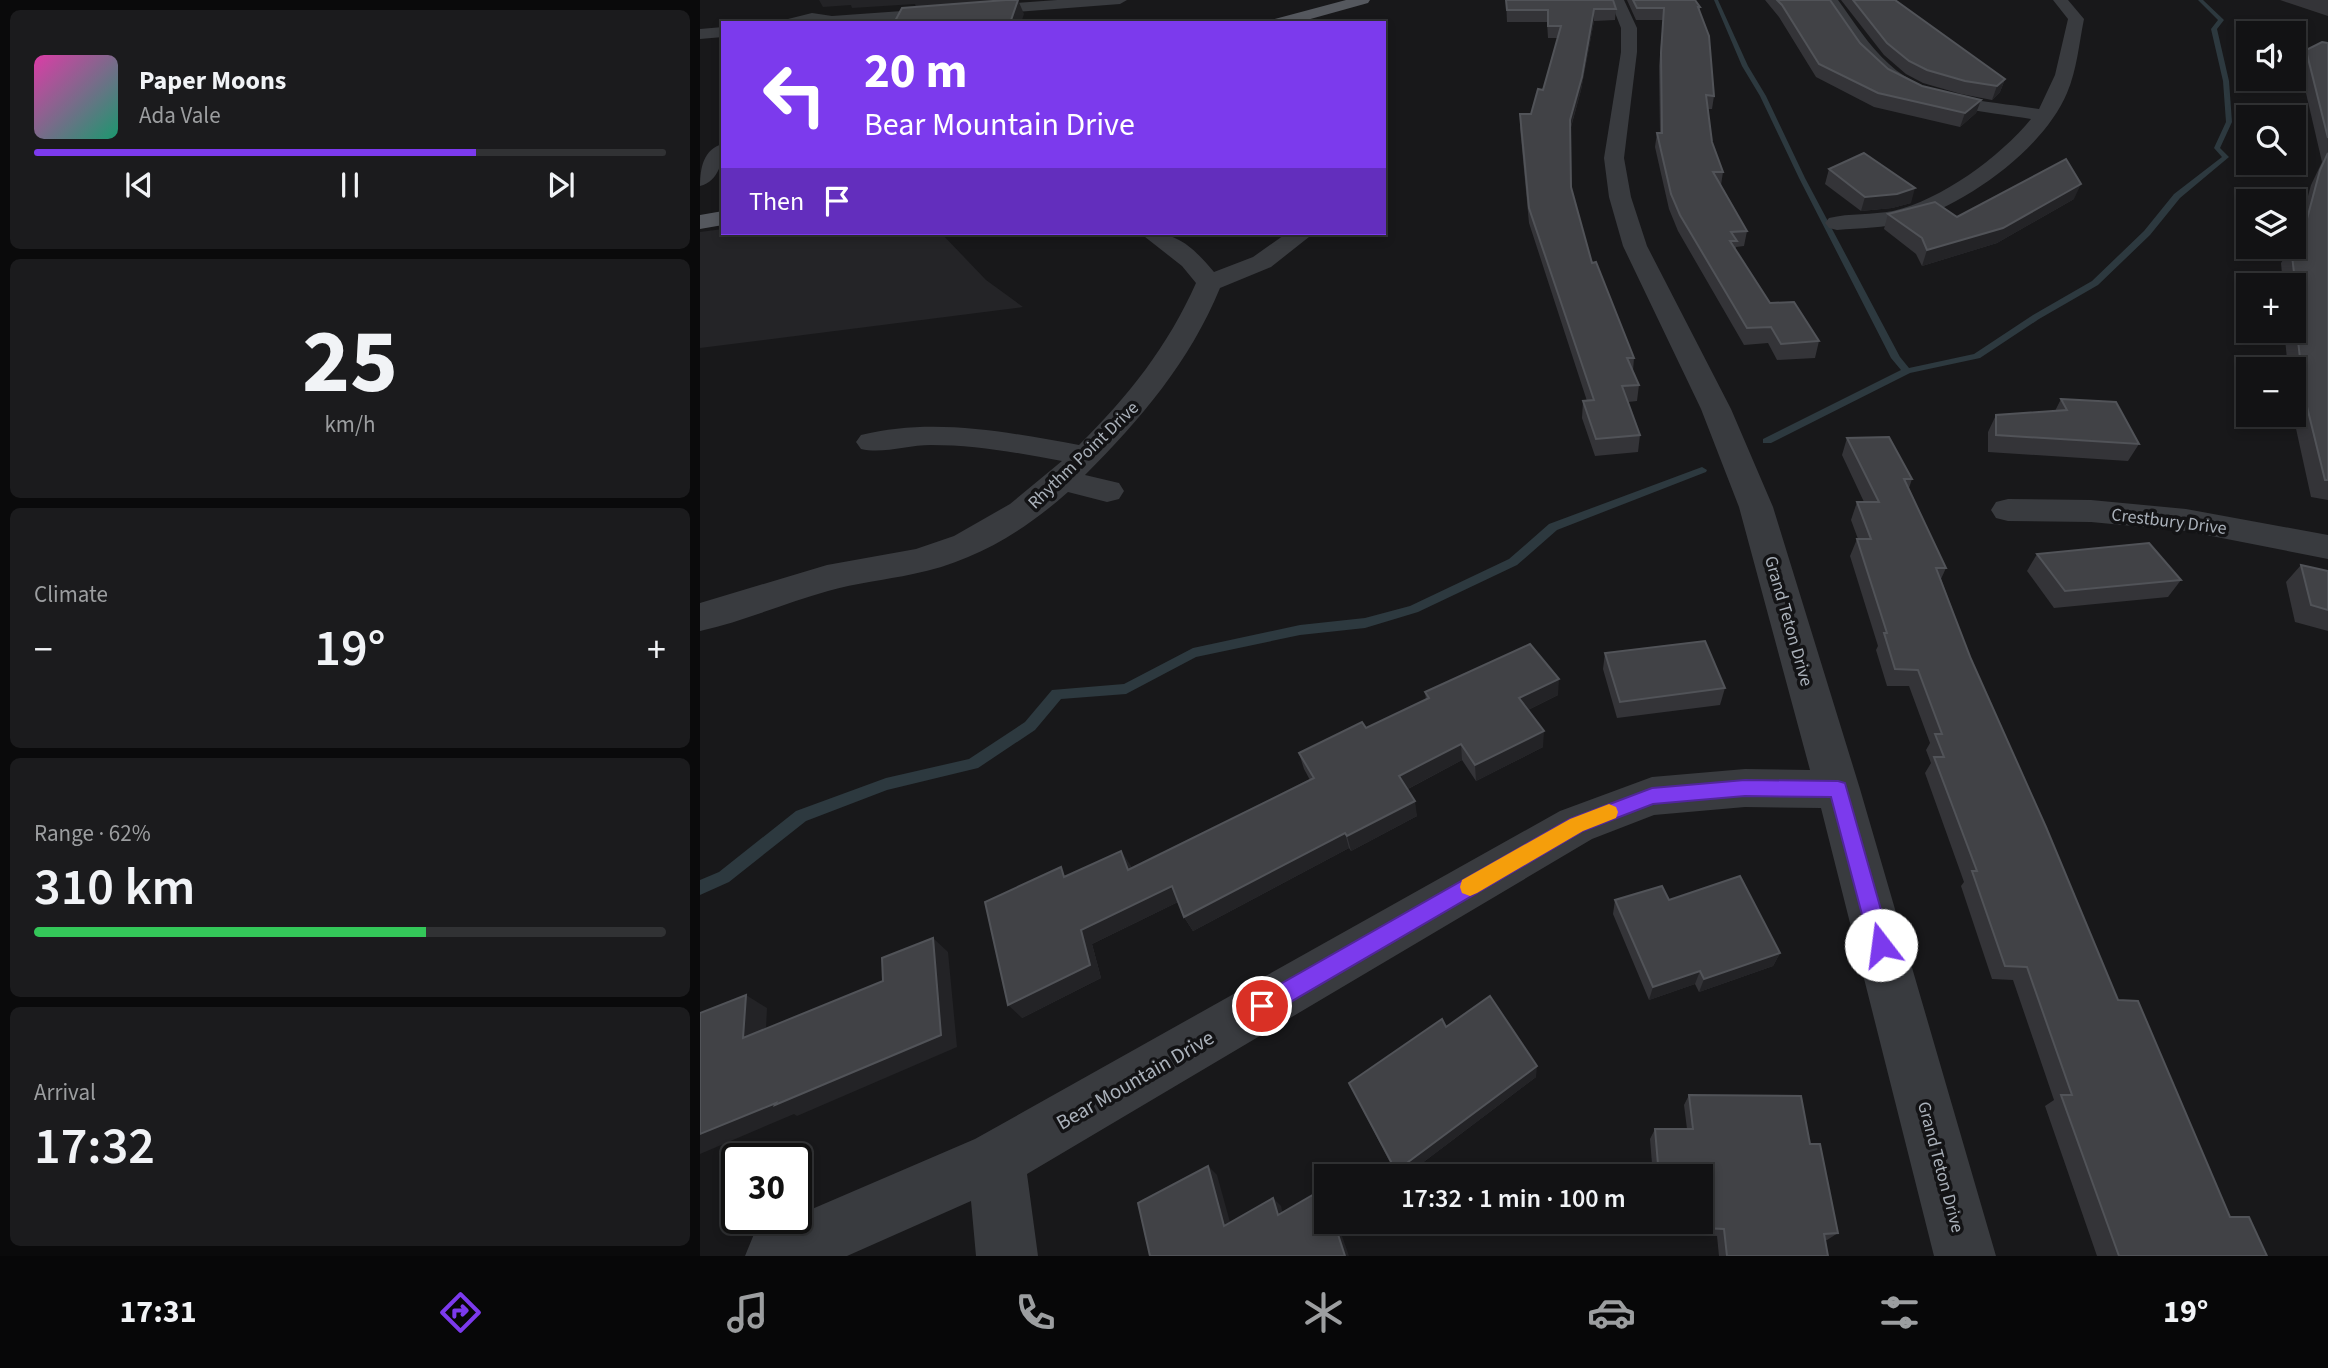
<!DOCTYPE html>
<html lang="en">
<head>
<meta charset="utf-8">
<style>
  body { margin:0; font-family:"Source Sans 3",sans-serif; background:#1b1b1d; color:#f1f3f6; height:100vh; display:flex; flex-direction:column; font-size:26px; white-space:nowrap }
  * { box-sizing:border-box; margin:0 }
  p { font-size:23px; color:#9c9ea0 }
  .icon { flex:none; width:38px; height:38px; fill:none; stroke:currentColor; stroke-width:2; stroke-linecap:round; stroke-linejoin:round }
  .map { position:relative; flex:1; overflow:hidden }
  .sheet { display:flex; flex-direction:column; gap:10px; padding:10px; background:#0a0a0b; width:700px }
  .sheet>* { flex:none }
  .hud { position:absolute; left:21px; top:21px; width:665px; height:214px; border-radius:0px; box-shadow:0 4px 10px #0003,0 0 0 2px #313234; background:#7c3aed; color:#fff; overflow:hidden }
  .fabs { position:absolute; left:1536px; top:21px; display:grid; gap:14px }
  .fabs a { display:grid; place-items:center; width:70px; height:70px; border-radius:0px; background:#121214; box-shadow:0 4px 10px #0003,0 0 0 2px #313234; font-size:35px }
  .speed { position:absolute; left:21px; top:1143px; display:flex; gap:14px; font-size:35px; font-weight:700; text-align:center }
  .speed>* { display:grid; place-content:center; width:91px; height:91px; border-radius:50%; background:#121214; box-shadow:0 4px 10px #0003,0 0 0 2px #313234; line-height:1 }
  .speed .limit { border:4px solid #111; border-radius:10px; background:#fff; color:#111 }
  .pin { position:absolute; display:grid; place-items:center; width:60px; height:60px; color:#fff; margin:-30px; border:4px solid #fff; border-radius:50%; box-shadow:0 2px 7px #0007 }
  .me { position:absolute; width:77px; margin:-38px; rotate:345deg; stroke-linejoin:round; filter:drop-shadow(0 0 5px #0008) }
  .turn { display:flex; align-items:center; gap:24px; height:147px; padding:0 28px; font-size:32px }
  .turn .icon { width:91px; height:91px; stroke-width:2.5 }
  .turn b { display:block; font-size:49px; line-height:60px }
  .then { display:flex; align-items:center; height:66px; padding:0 28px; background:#0003; gap:14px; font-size:26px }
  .big { font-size:52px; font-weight:600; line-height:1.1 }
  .sheet .card { flex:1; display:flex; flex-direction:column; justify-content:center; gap:10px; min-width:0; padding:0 24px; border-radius:10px; background:#1b1b1d }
  .sheet .dial { align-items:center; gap:0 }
  .dial b { font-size:91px; line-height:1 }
  .song { display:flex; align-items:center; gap:21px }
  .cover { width:84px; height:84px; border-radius:10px; background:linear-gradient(135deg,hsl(320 70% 55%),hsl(160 70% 35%)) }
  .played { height:7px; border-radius:4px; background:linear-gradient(90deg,#7c3aed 70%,#313234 70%) }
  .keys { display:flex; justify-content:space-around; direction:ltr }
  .heat { display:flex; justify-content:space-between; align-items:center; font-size:38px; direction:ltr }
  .charge { height:10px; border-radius:5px; background:linear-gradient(90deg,#34c759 62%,#313234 0) }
  .trip { position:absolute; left:614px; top:1164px; width:399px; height:70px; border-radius:0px; background:#121214; box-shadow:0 4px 10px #0003,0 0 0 2px #313234; font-weight:600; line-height:70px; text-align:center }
  .tab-bar { display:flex; height:112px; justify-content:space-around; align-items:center; background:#070708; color:#9c9ea0 }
  .tab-bar .icon { width:49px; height:49px }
  .tab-bar .current { color:#7c3aed }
  .tab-bar b { font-size:32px; color:#f1f3f6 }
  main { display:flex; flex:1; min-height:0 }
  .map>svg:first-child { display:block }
  .built { fill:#242427 }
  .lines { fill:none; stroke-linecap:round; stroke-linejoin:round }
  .stream { fill:#2d393f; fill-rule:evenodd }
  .minor { fill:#393b3f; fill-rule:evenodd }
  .primary { fill:#55585e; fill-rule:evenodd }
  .wall { fill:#343438 }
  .shaded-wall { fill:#232326 }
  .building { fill:#414246; stroke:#515358; stroke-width:2 }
  .route { fill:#7c3aed; stroke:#51269a; stroke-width:2 }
  .slow { fill:#f59e0b }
  .labels { text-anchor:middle; stroke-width:7; stroke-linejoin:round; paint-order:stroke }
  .street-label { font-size:18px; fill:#aab1ba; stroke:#131315 }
  .near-street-label { font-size:21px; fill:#aab1ba; stroke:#131315 }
</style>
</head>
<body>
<main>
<section class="sheet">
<div class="card">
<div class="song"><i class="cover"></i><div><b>Paper Moons</b><p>Ada Vale</p></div></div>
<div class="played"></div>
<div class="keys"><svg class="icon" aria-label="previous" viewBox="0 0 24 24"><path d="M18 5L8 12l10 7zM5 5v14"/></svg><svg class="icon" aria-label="pause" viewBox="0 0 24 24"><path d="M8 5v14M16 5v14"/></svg><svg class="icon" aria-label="next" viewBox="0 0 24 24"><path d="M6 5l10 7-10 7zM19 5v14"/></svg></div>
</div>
<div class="card dial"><b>25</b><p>km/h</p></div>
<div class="card"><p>Climate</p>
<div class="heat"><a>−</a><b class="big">19°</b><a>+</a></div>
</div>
<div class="card"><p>Range · 62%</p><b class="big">310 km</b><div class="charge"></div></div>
<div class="card"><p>Arrival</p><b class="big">17:32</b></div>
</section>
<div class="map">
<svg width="1628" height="1256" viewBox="0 0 1628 1256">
  <rect width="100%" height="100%" fill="#18181a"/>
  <path class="built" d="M 23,229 L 23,233 L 241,233 L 286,280 L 323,307 L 0,348 L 0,232 Z"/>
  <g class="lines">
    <g class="stream">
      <path d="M 1014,0 L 1018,0 L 1048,66 L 1066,96 L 1105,178 L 1200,357 L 1209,368 L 1274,354 L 1333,315 L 1392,281 L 1444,231 L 1474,194 L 1522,157 L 1514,148 L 1526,122 L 1523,81 L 1511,29 L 1518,20 L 1498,0 L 1503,0 L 1524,20 L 1517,29 L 1529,81 L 1532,122 L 1520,148 L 1529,157 L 1480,198 L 1450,235 L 1398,285 L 1339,319 L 1280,358 L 1210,373 L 1071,443 L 1063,443 L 1063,439 L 1201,370 L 1191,358 L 1099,178 L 1060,96 L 1042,66 Z"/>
      <path d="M 1002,467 L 1007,470 L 1006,472 L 857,530 L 817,565 L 718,612 L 665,628 L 600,635 L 496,657 L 426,694 L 361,699 L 335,730 L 278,768 L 187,790 L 106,821 L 29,882 L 0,895 L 0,880 L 19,872 L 96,811 L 186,778 L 269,759 L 325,722 L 352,690 L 424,684 L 493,648 L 600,625 L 665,618 L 710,606 L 809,559 L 849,524 Z"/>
    </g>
    <g class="minor">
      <path d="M 357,0 L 427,0 L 420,4 L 171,23 L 82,23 L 84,20 L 112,13 L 132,16 Z"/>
      <path d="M 910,0 L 924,0 L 937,28 L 937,52 L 924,158 L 931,197 L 947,246 L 1031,409 L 1073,507 L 1160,789 L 1296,1256 L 1234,1256 L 1121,808 L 1045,807 L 954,815 L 892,839 L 327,1174 L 338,1256 L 276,1256 L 271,1201 L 147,1256 L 45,1256 L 54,1234 L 275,1139 L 860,811 L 952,777 L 1045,769 L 1110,770 L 1039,507 L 1001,409 L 923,246 L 909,197 L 904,158 L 921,52 L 921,28 Z"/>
      <path d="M 1123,0 L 1138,0 C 1154,22 1169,46 1189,64 C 1227,100 1291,101 1339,109 L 1355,75 L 1368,19 L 1353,0 L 1368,0 L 1384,19 C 1379,43 1377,70 1367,93 C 1343,150 1265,205 1207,222 C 1184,228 1160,228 1137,230 L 1129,228 L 1125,223 L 1129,218 C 1150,213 1172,215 1193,211 C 1241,200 1300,157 1331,119 C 1284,111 1226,108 1186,80 C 1159,61 1141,27 1123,0 Z"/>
      <path d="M 23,27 L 23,37 L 0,39 L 0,29 Z"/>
      <path d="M 23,144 C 23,161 19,181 0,186 C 0,169 3,149 23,144 Z"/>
      <path d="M 440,233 C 476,231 491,245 514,272 L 553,257 L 587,233 L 614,233 L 571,267 L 520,288 C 490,361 441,419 385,475 L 419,483 L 424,491 L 419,499 L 407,502 L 368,492 C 323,532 273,562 213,574 C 185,580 156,583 128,591 C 85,603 44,621 0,631 L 0,603 L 127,565 L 216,549 L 254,536 L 310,504 L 362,461 C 319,453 276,445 231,445 C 208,445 183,454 161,449 L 156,442 L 161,435 C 234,417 306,432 379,445 C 428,397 468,346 496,283 L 482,266 Z"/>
      <path d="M 1308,499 L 1391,500 L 1486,509 L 1628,535 L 1628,559 L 1486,531 L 1391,522 L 1308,521 L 1296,518 L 1291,510 L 1296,502 Z"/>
    </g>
    <g class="primary">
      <path d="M 646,0 L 670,0 L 668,3 L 596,23 L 569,23 L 571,20 Z"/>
      <path d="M 23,211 L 23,225 L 0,229 L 0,215 Z"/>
    </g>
  </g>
  <g class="wall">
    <path d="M 806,0 L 916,9 L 915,20 L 894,21 L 881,90 L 870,131 L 871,187 L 892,263 L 934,358 L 933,371 L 939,385 L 937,401 L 928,402 L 940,435 L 938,452 L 895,456 L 882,418 L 883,401 L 887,401 L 829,223 L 820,128 L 820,114 L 831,114 L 843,90 L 858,38 L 848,38 L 847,22 L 807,22 Z"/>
    <path d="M 927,0 L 995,0 L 1000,7 L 1000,13 L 1014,96 L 1012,109 L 1007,109 L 1012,142 L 1023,172 L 1021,185 L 1047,231 L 1044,246 L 1036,247 L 1035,250 L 1070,303 L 1119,341 L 1115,358 L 1077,360 L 1068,343 L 1044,345 L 978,231 L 969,209 L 955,147 L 957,133 L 960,133 L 959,66 L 963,20 L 936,20 Z"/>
    <path d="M 1065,0 L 1130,0 L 1160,43 L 1188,69 L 1222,86 L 1281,100 L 1276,113 L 1260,127 L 1174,107 L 1116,77 L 1079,17 Z"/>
    <path d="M 1141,0 L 1195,0 L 1305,79 L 1300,92 L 1292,100 L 1261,94 L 1223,83 L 1206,74 L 1184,55 Z"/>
    <path d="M 1580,0 L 1628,0 L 1628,16 Z"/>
    <path d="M 1628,43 L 1628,500 L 1611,497 L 1593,415 L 1594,415 L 1594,369 L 1588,369 L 1585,339 L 1588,334 L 1588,331 L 1594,331 L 1594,285 L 1583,285 L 1581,263 L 1591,247 L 1594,248 L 1611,185 L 1622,162 L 1599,63 L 1606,50 Z"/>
    <path d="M 1129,169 L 1211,203 L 1192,208 L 1161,211 L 1125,184 Z"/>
    <path d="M 1374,199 L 1297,243 L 1222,266 L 1216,254 L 1184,229 L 1188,214 L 1257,217 Z"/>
    <path d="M 1361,399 L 1439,444 L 1428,461 L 1288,452 L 1288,432 L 1296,415 L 1355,411 Z"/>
    <path d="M 1147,438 L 1212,479 L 1209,488 L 1246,568 L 1241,579 L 1271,659 L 1418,1000 L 1530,1217 L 1567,1256 L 1397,1256 L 1345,1106 L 1354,1100 L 1313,980 L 1292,979 L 1261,886 L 1264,882 L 1225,773 L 1231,763 L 1226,750 L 1230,743 L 1209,686 L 1187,686 L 1176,650 L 1178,646 L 1150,556 L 1157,539 L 1158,539 L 1151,520 L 1157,502 L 1164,502 L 1142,455 Z"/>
    <path d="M 1337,554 L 1481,580 L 1468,597 L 1354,608 L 1327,571 Z"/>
    <path d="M 1601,565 L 1628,571 L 1628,631 L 1595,622 L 1586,582 Z"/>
    <path d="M 905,653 L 1025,688 L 1020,705 L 917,718 L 903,669 Z"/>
    <path d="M 725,692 L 858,695 L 828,710 L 843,747 L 776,781 L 762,760 L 708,789 L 717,816 L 651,851 L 649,848 L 493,931 L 484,917 L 478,902 L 392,944 L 401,978 L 322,1018 L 368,875 L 431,866 L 431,868 L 610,780 L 604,769 L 599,753 L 666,728 L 726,700 Z"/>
    <path d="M 915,900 L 969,900 L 1080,953 L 1073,966 L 999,992 L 995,984 L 949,1000 L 913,914 Z"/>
    <path d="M 746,1027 L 836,1077 L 705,1176 L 697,1176 L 649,1083 Z"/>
    <path d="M 989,1095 L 1110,1144 L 1138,1233 L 1127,1240 L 1125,1240 L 1128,1256 L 1019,1256 L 1017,1236 L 996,1235 L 995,1222 L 1001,1222 L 1001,1176 L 953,1176 L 950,1139 L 955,1129 L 987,1129 L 984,1105 Z"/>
  </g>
  <g class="shaded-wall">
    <path d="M 119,0 L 313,0 L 216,7 L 215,4 L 152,8 L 151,5 L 123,7 Z"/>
    <path d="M 318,0 L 324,14 L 321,23 L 310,23 Z"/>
    <path d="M 894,9 L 894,21 L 881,90 L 869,133 L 870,120 Z"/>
    <path d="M 1305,79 L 1300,92 L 1292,100 L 1297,86 Z"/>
    <path d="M 1281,100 L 1276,113 L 1260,127 L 1265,113 Z"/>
    <path d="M 1381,184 L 1374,199 L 1297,243 L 1222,266 L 1227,250 Z"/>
    <path d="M 1215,188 L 1211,203 L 1192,208 L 1161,211 L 1165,197 Z"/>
    <path d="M 859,679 L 858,695 L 818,715 L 819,698 Z"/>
    <path d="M 844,731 L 843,747 L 776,781 L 775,765 Z"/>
    <path d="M 761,744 L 762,760 L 702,792 L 699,776 Z"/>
    <path d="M 715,801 L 717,816 L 651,851 L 647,836 Z"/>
    <path d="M 645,833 L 649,848 L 493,931 L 484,917 Z"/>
    <path d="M 421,851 L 431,866 L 437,884 L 428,870 Z"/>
    <path d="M 472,886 L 480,901 L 392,944 L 401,978 L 322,1018 L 308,1005 L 381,930 Z"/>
    <path d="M 233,938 L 248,952 L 257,1047 L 97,1116 L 94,1114 L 0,1154 L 0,1134 L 76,1103 Z"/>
    <path d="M 1080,953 L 1073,966 L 999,992 L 1004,979 Z"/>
    <path d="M 1000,971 L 995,984 L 949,1000 L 953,987 Z"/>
    <path d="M 46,995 L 67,1008 L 65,1049 L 43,1038 Z"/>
    <path d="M 837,1066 L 836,1077 L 705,1176 L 698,1176 L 696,1171 Z"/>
    <path d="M 508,1166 L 517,1175 L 533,1233 L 524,1226 Z"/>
    <path d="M 573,1198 L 581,1206 L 585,1223 L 578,1215 Z"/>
    <path d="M 634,1222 L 637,1222 L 649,1256 L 645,1256 Z"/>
  </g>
  <g class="building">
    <path d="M 306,0 L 318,0 L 310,23 L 194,23 L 202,8 Z"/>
    <path d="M 806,0 L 913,0 L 916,9 L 894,9 L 882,77 L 870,120 L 871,187 L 892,263 L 896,262 L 934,358 L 927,358 L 939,385 L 922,386 L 940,435 L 896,439 L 883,401 L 894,400 L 829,208 L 820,114 L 831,114 L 838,89 L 843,90 L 861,26 L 848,26 L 848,10 L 807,10 Z"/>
    <path d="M 933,0 L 995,0 L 1000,7 L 998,7 L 1009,36 L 1014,96 L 1006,95 L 1012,142 L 1023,172 L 1013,172 L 1047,231 L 1031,232 L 1037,241 L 1030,241 L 1070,303 L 1094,302 L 1119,341 L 1081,344 L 1071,327 L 1047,328 L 980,215 L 971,194 L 957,133 L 962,133 L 961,53 L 964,8 L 937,8 Z"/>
    <path d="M 1077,0 L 1130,0 L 1160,43 L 1188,69 L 1222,86 L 1281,100 L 1265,113 L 1178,93 L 1119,64 L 1082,5 Z"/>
    <path d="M 1153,0 L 1195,0 L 1305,79 L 1297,86 L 1265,81 L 1227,70 L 1209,61 L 1187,43 Z"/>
    <path d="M 1622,42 L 1628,43 L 1628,138 L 1606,50 Z"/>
    <path d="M 1164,153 L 1215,188 L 1197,194 L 1165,197 L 1129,169 Z"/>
    <path d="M 1628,153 L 1628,480 L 1625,480 L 1597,366 L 1601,367 L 1596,323 L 1600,324 L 1591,247 L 1599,249 L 1620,170 Z"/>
    <path d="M 1366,159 L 1381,184 L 1303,228 L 1227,250 L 1222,238 L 1188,214 L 1235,202 L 1257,217 Z"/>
    <path d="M 1361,399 L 1416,402 L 1439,444 L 1296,435 L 1296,415 L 1367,410 Z"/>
    <path d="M 1189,437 L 1212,479 L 1204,479 L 1246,568 L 1236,568 L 1271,659 L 1346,827 L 1418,1000 L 1438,1001 L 1530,1217 L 1549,1217 L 1567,1256 L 1419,1256 L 1361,1095 L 1372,1095 L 1327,967 L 1305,966 L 1272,871 L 1277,871 L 1234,757 L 1244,757 L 1235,734 L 1242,734 L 1218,670 L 1195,669 L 1184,633 L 1187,633 L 1157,539 L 1171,539 L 1157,502 L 1179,502 L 1147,438 Z"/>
    <path d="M 1449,543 L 1481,580 L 1365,591 L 1337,554 Z"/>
    <path d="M 1601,565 L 1628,571 L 1628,610 L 1611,605 Z"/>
    <path d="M 1005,641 L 1025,688 L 920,702 L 905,653 Z"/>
    <path d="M 830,644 L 859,679 L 819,698 L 844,731 L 775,765 L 761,744 L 699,776 L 715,801 L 647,836 L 645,833 L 484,917 L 472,886 L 381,930 L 390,965 L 308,1005 L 285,902 L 361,867 L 364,877 L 421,851 L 428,870 L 614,778 L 599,753 L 662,722 L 666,728 L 729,698 L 725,692 Z"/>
    <path d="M 1040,876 L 1080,953 L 1004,979 L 1000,971 L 953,987 L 915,900 L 962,886 L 969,900 Z"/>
    <path d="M 233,938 L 241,1035 L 75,1105 L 76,1103 L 0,1134 L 0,1013 L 46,995 L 43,1038 L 183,981 L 182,958 Z"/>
    <path d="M 790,996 L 837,1066 L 696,1171 L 649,1083 L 742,1019 L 746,1027 Z"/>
    <path d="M 989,1095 L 1101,1096 L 1110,1144 L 1120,1144 L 1138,1233 L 1124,1234 L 1128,1256 L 1027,1256 L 1024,1229 L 1002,1228 L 1001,1217 L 1001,1176 L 959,1176 L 955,1129 L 993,1129 Z"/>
    <path d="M 508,1166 L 524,1226 L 573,1198 L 578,1215 L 623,1189 L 626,1200 L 626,1222 L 634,1222 L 645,1256 L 450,1256 L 438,1203 Z"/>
  </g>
  <path class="route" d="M 1045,780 L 1138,781 L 1145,783 L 1191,945 L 1188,952 L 1181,955 L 1173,952 L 1170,945 L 1131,797 L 1045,796 L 953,804 L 883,831 L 570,1014 L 562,1017 L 554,1014 L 551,1006 L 554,999 L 870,819 L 952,788 Z"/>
  <path class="slow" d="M 909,804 L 916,807 L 918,812 L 916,818 L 883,831 L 777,893 L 770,896 L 762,893 L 760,887 L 762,880 L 870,819 Z"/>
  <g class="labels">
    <g class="street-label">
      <text transform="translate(383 455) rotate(-44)" y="6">Rhythm Point Drive</text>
      <text transform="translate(1469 521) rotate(7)" y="6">Crestbury Drive</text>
      <text transform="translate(1089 621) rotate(74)" y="6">Grand Teton Drive</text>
      <text transform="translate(1241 1167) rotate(75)" y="6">Grand Teton Drive</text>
    </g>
    <g class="near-street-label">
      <text transform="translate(435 1080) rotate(-30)" y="7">Bear Mountain Drive</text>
    </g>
  </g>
</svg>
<div class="fabs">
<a><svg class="icon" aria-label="sound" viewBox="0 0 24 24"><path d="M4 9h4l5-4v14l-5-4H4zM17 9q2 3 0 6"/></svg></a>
<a><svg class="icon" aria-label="search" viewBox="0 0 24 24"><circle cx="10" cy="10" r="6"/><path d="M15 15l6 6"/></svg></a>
<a><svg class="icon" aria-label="layers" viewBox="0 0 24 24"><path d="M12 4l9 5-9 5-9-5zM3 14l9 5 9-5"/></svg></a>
<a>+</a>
<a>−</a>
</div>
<div class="speed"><div class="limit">30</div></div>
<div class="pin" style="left:562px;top:1006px;background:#d93025"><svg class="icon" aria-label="arrive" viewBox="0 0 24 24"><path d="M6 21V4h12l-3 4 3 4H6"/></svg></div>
<svg class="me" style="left:1181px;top:945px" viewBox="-20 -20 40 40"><circle r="19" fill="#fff"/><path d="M0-13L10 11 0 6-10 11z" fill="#7c3aed"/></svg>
<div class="trip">17:32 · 1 min · 100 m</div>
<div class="hud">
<div class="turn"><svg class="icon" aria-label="left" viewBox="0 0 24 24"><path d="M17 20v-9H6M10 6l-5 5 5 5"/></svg><div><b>20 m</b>Bear Mountain Drive</div></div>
<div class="then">Then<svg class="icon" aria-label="arrive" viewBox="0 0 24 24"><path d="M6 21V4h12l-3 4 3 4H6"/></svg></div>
</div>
</div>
</main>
<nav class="tab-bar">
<b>17:31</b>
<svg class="icon current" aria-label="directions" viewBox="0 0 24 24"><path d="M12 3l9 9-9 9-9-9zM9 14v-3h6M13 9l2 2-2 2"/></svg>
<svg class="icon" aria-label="music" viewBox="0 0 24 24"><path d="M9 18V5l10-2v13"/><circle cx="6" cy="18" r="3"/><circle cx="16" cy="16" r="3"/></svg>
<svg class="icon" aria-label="phone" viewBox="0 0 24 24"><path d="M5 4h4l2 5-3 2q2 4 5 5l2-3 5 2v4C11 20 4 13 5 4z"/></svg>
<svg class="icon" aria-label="climate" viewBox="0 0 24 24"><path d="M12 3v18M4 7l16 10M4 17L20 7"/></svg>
<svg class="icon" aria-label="car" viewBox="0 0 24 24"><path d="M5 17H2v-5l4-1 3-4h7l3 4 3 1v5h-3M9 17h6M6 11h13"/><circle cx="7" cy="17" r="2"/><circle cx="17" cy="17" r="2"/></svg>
<svg class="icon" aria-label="filters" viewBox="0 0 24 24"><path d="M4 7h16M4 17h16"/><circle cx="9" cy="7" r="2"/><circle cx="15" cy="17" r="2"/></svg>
<b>19°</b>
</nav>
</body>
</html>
